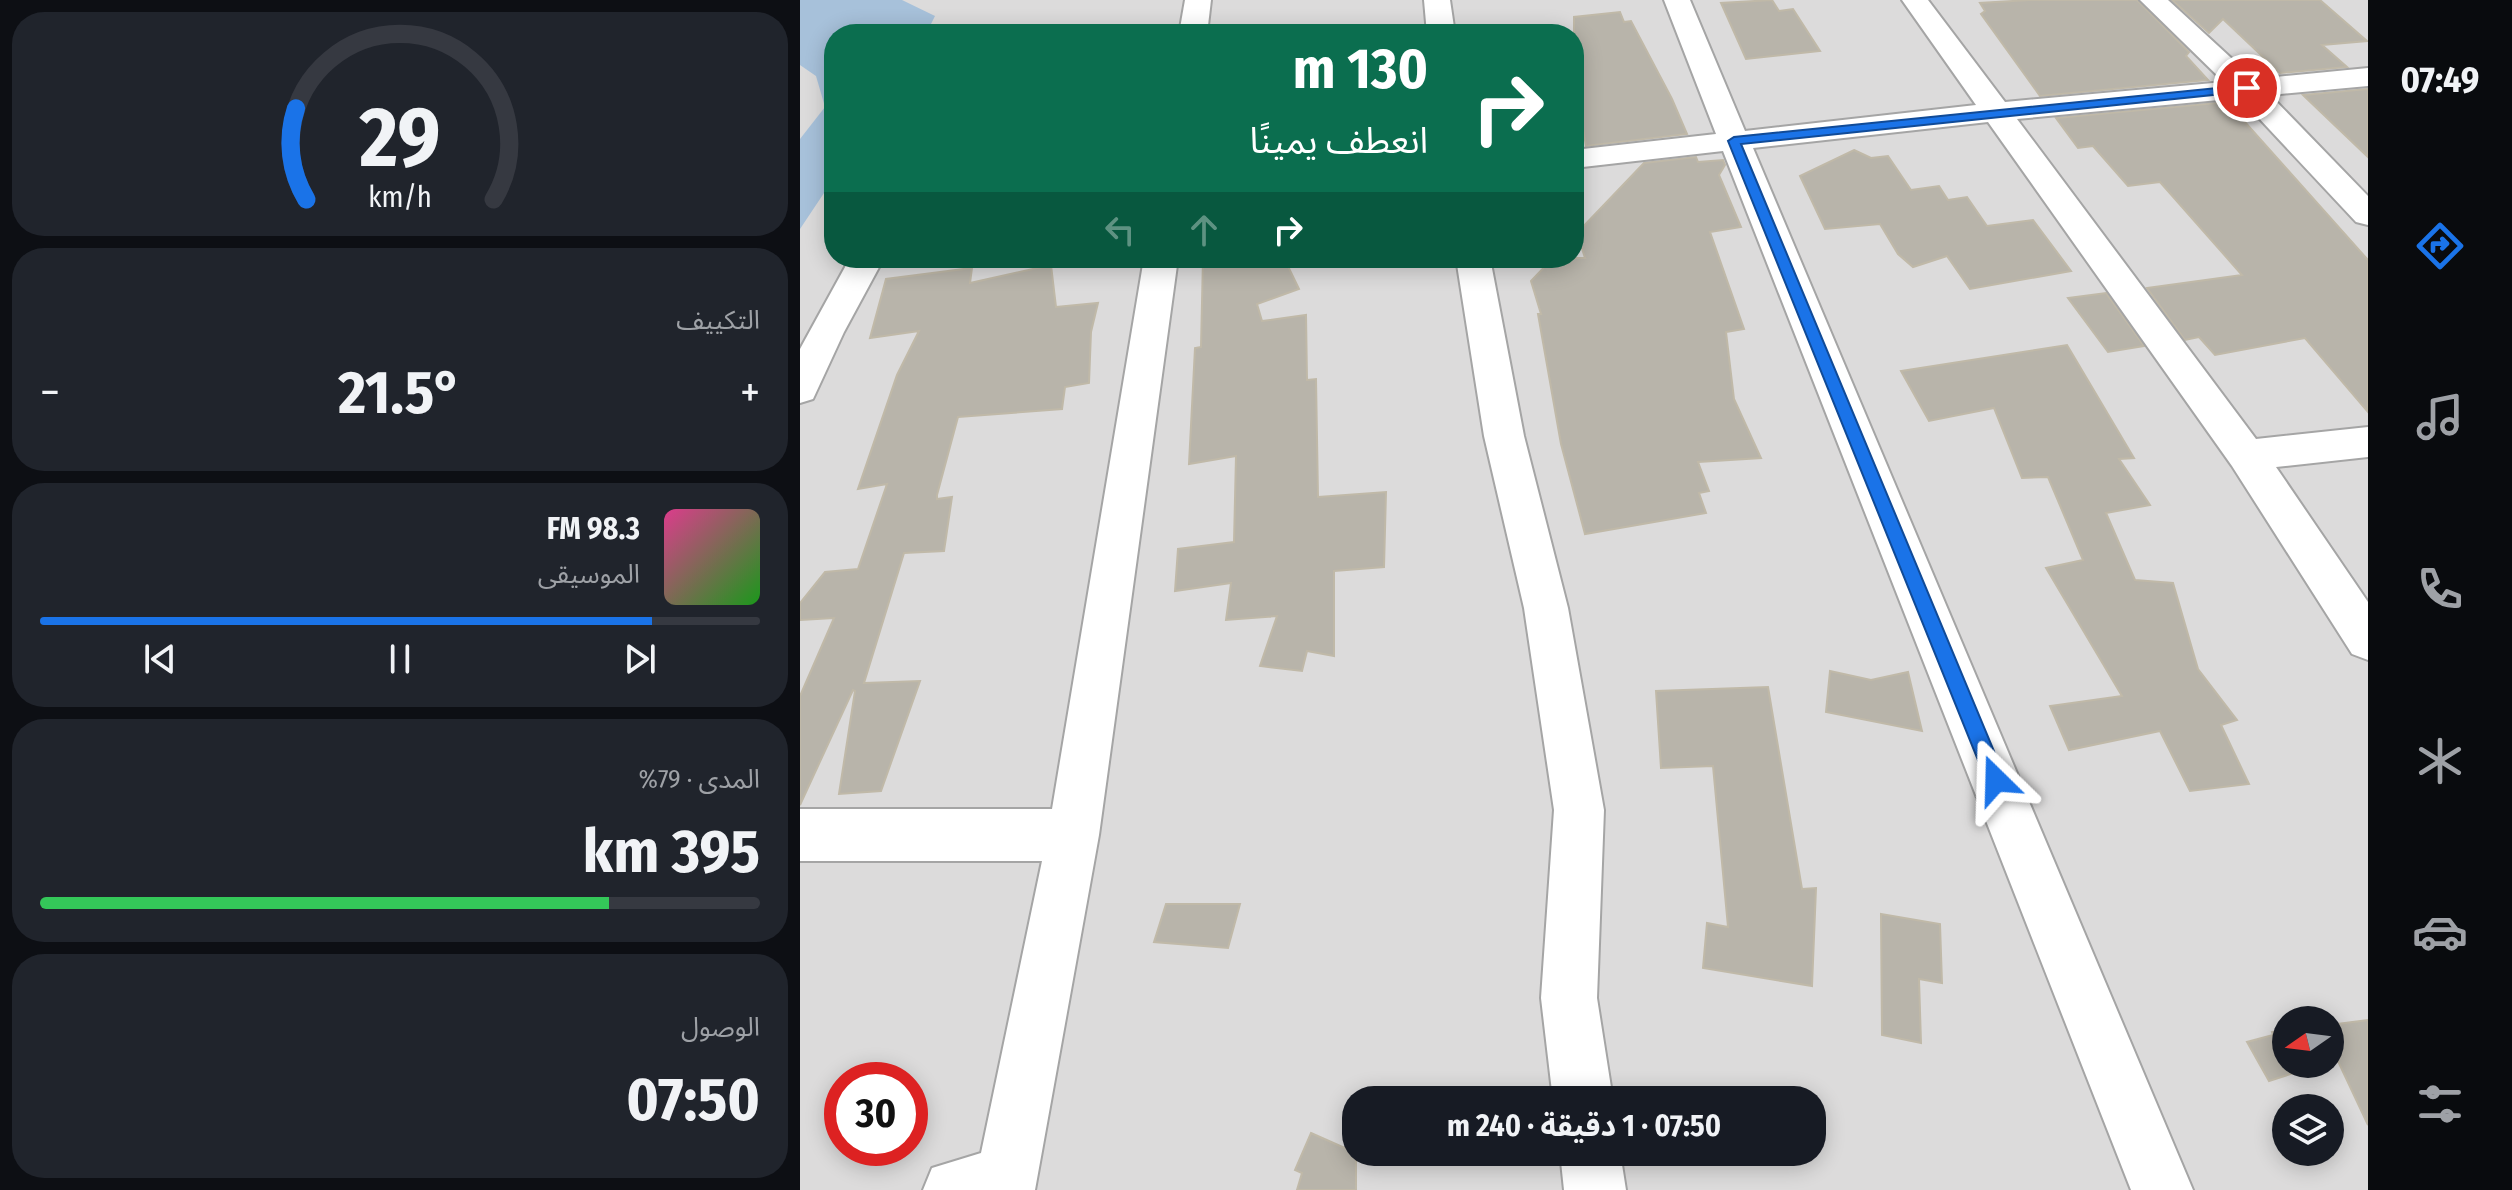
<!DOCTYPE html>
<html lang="ar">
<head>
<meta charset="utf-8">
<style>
  body { margin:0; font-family:"Fira Sans Condensed","Noto Sans Arabic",sans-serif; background:#20242c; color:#f1f3f6; direction:rtl; height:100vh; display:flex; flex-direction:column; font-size:30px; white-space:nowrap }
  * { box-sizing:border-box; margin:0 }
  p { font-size:26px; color:#9ea1a6 }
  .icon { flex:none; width:44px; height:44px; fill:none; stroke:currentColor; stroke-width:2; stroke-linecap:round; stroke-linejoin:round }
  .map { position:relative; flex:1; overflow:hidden; direction:ltr }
  .drawer { display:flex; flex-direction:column; gap:12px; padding:12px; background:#0d0f14; width:800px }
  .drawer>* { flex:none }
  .banner { position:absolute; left:24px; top:24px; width:760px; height:244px; border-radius:32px; box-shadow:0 4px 20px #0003; direction:rtl; background:#0b6e4f; color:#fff; overflow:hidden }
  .needle { width:52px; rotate:256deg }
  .controls { position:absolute; left:1472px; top:1006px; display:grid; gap:16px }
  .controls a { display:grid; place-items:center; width:72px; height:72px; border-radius:50%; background:#171b24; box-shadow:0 4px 20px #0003; font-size:40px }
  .speed { position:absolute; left:24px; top:1062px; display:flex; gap:16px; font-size:40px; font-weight:700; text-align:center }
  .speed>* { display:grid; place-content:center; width:104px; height:104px; border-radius:50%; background:#171b24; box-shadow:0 4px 20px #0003; line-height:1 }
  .speed .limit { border:12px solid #d22; background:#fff; color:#111 }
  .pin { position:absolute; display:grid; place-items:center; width:68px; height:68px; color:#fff; margin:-34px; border:4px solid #fff; border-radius:50%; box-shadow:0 2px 8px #0007 }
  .me { position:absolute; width:88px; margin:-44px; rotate:338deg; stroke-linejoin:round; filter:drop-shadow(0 0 6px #0008) }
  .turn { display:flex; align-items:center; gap:28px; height:168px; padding:0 24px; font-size:36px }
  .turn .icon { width:104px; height:104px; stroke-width:2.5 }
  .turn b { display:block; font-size:56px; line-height:68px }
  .lanes { display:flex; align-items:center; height:76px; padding:0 24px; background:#0003; justify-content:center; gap:40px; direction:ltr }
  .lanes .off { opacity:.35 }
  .big { font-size:60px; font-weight:700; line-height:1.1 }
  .drawer .tile { flex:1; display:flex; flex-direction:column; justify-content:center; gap:12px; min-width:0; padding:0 28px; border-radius:32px; background:#20242c }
  .drawer .dial { align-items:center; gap:0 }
  .dial svg { height:208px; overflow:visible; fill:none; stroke:#363941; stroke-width:7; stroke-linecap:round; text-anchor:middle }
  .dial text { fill:#f1f3f6; stroke:none }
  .song { display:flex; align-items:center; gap:24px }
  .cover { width:96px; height:96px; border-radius:12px; background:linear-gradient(135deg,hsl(330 70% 55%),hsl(120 70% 35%)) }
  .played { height:8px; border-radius:4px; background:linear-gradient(90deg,#1a73e8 85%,#363941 85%) }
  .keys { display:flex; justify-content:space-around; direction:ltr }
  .heat { display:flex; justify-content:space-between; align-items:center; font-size:44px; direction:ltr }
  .charge { height:12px; border-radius:6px; background:linear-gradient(90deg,#34c759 79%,#363941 0) }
  .trip { position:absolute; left:542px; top:1086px; width:484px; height:80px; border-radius:32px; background:#171b24; box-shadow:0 4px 20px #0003; font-weight:700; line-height:80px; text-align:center; direction:rtl }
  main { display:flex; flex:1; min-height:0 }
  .dock { display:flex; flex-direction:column; width:144px; justify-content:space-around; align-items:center; background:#090b0e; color:#9ea1a6 }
  .dock .icon { width:56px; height:56px }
  .dock .current { color:#1a73e8 }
  .dock b { font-size:36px; color:#f1f3f6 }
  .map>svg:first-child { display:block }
  .residential { fill:#dcdbdb; fill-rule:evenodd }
  .water { fill:#a7c1da }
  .building { fill:#b8b4aa; stroke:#c0b9a8; stroke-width:2 }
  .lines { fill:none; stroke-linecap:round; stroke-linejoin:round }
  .street-casing { stroke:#a5a5a5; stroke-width:4 }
  .street { fill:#fff; fill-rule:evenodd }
  .route { fill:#1a73e8; stroke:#114b97; stroke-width:2 }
</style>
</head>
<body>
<main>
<nav class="dock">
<b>07:49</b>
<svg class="icon current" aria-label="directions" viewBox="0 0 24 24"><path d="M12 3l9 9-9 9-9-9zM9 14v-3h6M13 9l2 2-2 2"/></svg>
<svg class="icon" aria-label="music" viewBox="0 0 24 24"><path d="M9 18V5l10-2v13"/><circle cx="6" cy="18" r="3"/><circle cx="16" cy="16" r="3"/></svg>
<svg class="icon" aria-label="phone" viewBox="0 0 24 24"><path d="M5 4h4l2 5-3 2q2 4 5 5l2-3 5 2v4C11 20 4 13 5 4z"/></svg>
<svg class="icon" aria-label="climate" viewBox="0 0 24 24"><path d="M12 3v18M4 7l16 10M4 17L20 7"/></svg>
<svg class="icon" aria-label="car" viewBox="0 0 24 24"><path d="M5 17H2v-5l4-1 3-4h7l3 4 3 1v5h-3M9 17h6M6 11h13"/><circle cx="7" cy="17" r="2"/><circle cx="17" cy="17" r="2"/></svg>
<svg class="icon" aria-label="filters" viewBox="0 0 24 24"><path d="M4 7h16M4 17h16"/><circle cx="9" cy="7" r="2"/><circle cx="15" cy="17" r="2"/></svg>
</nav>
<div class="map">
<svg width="1568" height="1190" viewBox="0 0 1568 1190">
  <rect width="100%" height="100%" fill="#efeee5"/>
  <path class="residential" d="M 0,0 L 1568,0 L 1568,1190 L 0,1190 ZM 34,34 L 774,34 L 774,258 L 34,258 ZM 1486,1020 L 1530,1020 L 1530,1064 L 1486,1064 ZM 42,1080 L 110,1080 L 110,1148 L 42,1148 ZM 556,1100 L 1012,1100 L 1012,1152 L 556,1152 ZM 1486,1108 L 1530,1108 L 1530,1152 L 1486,1152 Z"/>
  <path class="water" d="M 0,0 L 102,0 L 135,16 L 126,34 L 34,34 L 34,178 L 0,229 L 0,139 L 25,107 L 16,76 L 0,65 Z"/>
  <g class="building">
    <path d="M 972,0 L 979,11 L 993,9 L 1020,51 L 946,59 L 921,3 Z"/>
    <path d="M 1229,0 L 1337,0 L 1389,52 L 1386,56 L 1408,80 L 1240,96 L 1181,14 L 1185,11 L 1180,3 Z"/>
    <path d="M 1372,0 L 1520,0 L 1567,41 L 1522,45 L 1547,67 L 1480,73 L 1423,19 L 1409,33 Z"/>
    <path d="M 820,12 L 824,22 L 831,21 L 872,99 L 887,134 L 786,146 L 774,76 L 774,17 Z"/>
    <path d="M 1568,89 L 1568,157 L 1503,95 Z"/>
    <path d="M 1427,102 L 1568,260 L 1568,412 L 1505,338 L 1415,355 L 1399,337 L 1385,340 L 1347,288 L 1442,275 L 1360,182 L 1328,186 L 1293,146 L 1278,148 L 1256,118 Z"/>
    <path d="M 1054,150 L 1071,158 L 1088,156 L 1111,190 L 1139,186 L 1148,200 L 1167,197 L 1187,226 L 1233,220 L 1271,271 L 1170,289 L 1147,256 L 1113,267 L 1098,254 L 1080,224 L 1025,229 L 1000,176 Z"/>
    <path d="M 896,157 L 898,162 L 923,160 L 925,165 L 919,175 L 941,227 L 910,232 L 944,329 L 926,332 L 934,399 L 961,458 L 898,462 L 909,491 L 899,493 L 906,513 L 785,534 L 761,444 L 738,314 L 741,314 L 731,281 L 753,258 L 785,258 L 777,233 L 844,163 Z"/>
    <path d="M 403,258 L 484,258 L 499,289 L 457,304 L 462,321 L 506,315 L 507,380 L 516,379 L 518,497 L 586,492 L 584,567 L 534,571 L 534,656 L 507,651 L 502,671 L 460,666 L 477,616 L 426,620 L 431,583 L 375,591 L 378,549 L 434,542 L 436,456 L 389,464 L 395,348 L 401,347 Z"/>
    <path d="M 251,265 L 256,307 L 298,303 L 291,332 L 289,383 L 265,387 L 262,409 L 158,417 L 137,495 L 137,499 L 152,497 L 144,551 L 104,553 L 64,683 L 120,681 L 81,791 L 39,794 L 55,691 L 53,690 L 0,805 L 0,696 L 34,618 L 0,620 L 0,603 L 25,572 L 58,569 L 87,484 L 58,489 L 97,375 L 119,331 L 70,338 L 86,279 L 172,268 L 170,283 Z"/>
    <path d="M 1306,293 L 1344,346 L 1308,352 L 1268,298 Z"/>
    <path d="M 1267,345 L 1334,458 L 1319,459 L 1350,505 L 1306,513 L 1335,580 L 1373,583 L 1398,669 L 1437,720 L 1421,725 L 1449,784 L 1390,791 L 1360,731 L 1269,750 L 1250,706 L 1322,696 L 1246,568 L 1283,560 L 1248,477 L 1222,478 L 1194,408 L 1129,421 L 1101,371 Z"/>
    <path d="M 1030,671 L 1071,680 L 1108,672 L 1122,731 L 1026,712 Z"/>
    <path d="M 968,687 L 1002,889 L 1016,888 L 1012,986 L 903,968 L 907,923 L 928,927 L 913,766 L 861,768 L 856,691 Z"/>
    <path d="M 366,904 L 440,904 L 428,948 L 354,942 Z"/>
    <path d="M 1081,914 L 1140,924 L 1142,983 L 1119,979 L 1121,1043 L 1082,1035 Z"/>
    <path d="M 1568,1020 L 1568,1125 L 1537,1059 L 1530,1061 L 1530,1025 Z"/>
    <path d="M 1486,1030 L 1486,1064 L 1522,1064 L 1469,1081 L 1447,1042 L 1473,1035 L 1472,1032 Z"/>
    <path d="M 511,1133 L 556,1153 L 556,1190 L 497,1190 L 502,1173 L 495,1170 Z"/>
  </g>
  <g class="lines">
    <g class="street-casing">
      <g id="street">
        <path d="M 385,0 L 411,0 L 407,34 L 379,34 Z"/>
        <path d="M 624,0 L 650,0 L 655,34 L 627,34 Z"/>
        <path d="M 864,0 L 890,0 L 945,131 L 1176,105 L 1102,0 L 1128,0 L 1205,102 L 1424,82 L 1340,0 L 1368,0 L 1454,79 L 1568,68 L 1568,86 L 1470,95 L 1568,196 L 1568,225 L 1556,222 L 1440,98 L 1217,119 L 1456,439 L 1568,427 L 1568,457 L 1476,467 L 1568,602 L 1568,660 L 1552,654 L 1432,466 L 1188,122 L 953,148 L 1393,1190 L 1331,1190 L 923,151 L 774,168 L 774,150 L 916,134 Z"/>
        <path d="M 50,258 L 84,258 L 44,332 L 13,399 L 0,403 L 0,349 Z"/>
        <path d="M 344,258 L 378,258 L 299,835 L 235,1190 L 123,1190 L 132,1168 L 181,1153 L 242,861 L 0,861 L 0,809 L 252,809 Z"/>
        <path d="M 656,258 L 690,258 L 724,436 L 768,608 L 804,810 L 797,998 L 813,1100 L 753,1100 L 741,998 L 754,810 L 724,608 L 684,436 Z"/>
        <path d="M 760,1152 L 820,1152 L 826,1190 L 764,1190 Z"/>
      </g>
    </g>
    <use href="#street" class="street"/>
  </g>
  <path class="route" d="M 1447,85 L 1451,86 L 1451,91 L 941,144 L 1206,780 L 1203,787 L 1196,790 L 1189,787 L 1186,780 L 928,141 L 934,137 Z"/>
</svg>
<div class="controls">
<a><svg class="needle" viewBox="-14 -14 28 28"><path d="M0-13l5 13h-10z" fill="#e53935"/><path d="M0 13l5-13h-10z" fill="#9ea1a6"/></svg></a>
<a><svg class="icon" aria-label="layers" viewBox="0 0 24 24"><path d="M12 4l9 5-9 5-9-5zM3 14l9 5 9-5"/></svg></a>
</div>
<div class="speed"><div class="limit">30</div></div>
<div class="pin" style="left:1447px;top:88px;background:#d93025"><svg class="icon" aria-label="arrive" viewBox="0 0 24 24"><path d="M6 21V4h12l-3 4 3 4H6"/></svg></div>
<svg class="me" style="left:1196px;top:780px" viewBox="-20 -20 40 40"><path d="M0-17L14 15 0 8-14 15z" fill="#1a73e8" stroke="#fff" stroke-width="4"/></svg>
<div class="trip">07:50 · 1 دقيقة · 240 m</div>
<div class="banner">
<div class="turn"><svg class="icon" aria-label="right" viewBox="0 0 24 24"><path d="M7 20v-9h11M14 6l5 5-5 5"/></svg><div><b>130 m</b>انعطف يمينًا</div></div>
<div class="lanes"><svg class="icon off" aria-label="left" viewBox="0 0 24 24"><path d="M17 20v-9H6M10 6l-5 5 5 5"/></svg><svg class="icon off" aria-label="ahead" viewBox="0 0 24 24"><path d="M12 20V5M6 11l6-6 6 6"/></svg><svg class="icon" aria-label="right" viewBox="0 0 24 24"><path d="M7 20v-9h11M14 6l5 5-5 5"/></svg></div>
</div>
</div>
<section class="drawer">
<div class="tile dial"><svg viewBox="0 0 100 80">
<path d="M14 69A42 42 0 1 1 86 69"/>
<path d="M14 69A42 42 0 0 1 10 34" stroke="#1a73e8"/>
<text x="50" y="56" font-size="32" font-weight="700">29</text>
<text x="50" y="72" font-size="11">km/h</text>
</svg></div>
<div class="tile"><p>التكييف</p>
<div class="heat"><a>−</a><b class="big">21.5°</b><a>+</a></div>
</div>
<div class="tile">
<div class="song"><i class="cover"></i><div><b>98.3 FM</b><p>الموسيقى</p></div></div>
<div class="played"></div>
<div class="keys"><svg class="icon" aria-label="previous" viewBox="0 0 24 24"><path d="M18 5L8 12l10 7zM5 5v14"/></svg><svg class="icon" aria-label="pause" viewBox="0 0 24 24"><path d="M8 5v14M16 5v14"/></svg><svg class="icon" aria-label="next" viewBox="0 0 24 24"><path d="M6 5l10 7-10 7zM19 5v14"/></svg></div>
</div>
<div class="tile"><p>المدى · 79%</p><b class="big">395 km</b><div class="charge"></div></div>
<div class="tile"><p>الوصول</p><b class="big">07:50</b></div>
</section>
</main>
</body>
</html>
